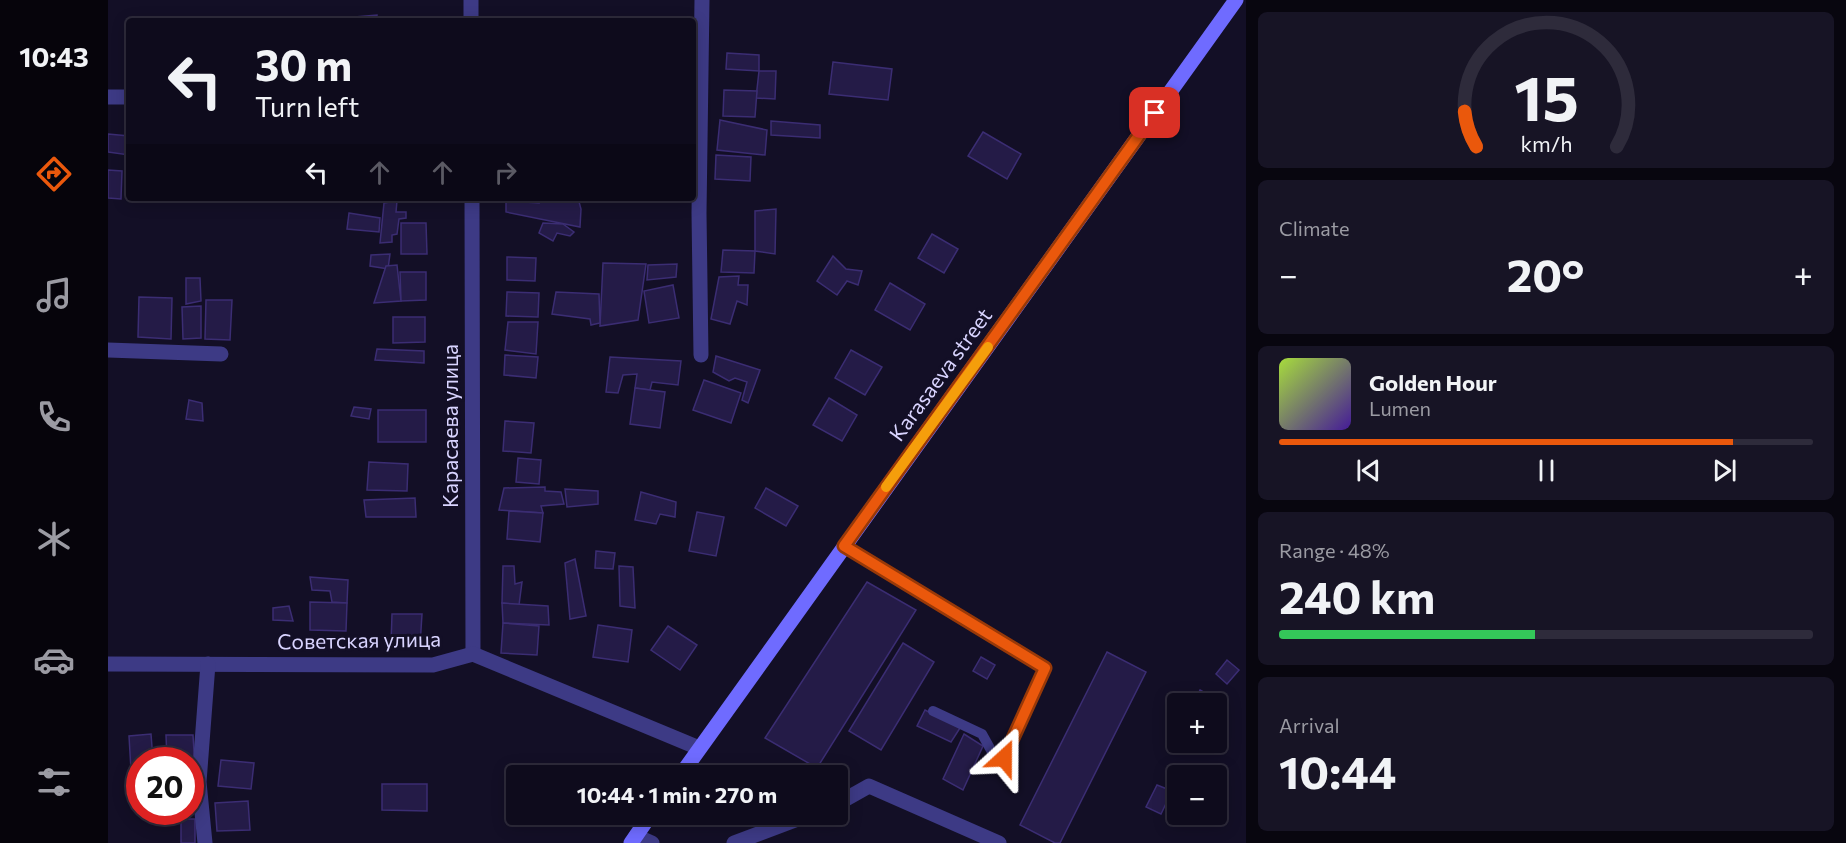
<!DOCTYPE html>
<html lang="en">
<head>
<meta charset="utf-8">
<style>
  body { margin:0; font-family:Commissioner,sans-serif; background:#171425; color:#f1f3f6; height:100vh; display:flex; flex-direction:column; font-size:22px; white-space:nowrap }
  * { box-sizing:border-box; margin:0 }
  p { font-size:20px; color:#9b9ba3 }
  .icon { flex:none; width:33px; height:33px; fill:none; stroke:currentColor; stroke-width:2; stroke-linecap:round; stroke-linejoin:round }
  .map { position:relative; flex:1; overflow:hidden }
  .side { display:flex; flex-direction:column; gap:12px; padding:12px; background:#08060f; width:600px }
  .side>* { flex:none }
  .top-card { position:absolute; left:18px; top:18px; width:570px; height:183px; border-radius:6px; box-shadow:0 3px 15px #0003,0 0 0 2px #2e2b3b; background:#0e0b1c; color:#f1f3f6; overflow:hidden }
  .tools { position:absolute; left:1059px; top:693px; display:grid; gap:12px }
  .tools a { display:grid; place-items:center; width:60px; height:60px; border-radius:6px; background:#0e0b1c; box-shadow:0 3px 15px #0003,0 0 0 2px #2e2b3b; font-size:30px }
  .speed { position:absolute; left:18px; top:747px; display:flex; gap:12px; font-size:30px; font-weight:700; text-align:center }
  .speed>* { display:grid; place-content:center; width:78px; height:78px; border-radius:50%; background:#0e0b1c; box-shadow:0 3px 15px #0003,0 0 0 2px #2e2b3b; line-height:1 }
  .speed .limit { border:9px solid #d22; background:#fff; color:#111 }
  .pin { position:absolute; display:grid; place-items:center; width:51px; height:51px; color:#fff; margin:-26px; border-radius:12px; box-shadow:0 3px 9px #0006 }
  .me { position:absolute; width:66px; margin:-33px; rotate:24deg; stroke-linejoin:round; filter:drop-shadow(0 0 4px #0008) }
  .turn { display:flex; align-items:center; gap:21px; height:126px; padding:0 30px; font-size:27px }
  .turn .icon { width:78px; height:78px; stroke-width:2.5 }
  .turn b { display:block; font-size:42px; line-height:51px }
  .lanes { display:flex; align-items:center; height:57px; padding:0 30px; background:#0003; justify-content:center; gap:30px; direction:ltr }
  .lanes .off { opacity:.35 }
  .big { font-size:45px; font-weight:700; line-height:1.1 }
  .side .widget { flex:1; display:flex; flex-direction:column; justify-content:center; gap:9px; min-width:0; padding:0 21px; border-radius:9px; background:#171425 }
  .side .dial { align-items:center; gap:0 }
  .dial svg { height:156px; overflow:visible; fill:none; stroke:#2e2b3b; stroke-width:7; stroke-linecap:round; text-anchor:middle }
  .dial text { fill:#f1f3f6; stroke:none }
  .song { display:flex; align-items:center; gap:18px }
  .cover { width:72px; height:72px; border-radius:9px; background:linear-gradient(135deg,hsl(80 70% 55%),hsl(260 70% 35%)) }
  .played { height:6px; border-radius:3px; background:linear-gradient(90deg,#ea580c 85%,#2e2b3b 85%) }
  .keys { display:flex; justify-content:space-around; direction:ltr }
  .heat { display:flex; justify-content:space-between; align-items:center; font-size:33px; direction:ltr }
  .charge { height:9px; border-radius:4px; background:linear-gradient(90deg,#34c759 48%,#2e2b3b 0) }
  .trip { position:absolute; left:398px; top:765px; width:342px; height:60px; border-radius:6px; background:#0e0b1c; box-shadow:0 3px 15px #0003,0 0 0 2px #2e2b3b; font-weight:700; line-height:60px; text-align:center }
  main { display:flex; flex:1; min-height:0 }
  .tabs { display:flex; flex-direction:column; width:108px; justify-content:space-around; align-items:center; background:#06040b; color:#9b9ba3 }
  .tabs .icon { width:42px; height:42px }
  .tabs .on { color:#ea580c }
  .tabs b { font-size:27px; color:#f1f3f6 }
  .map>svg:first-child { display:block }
  .building { fill:#241b47; stroke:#3b2d73; stroke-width:1.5 }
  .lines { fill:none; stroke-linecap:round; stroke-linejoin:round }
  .service { stroke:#3d3a85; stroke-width:10 }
  .minor { stroke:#3d3a85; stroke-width:15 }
  .secondary { stroke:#6f6bff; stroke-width:15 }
  .route-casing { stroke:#983908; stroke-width:15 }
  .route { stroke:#ea580c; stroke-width:10 }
  .slow { stroke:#f59e0b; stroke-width:10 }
  .labels { text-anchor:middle; stroke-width:6; stroke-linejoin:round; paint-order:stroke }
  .street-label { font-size:21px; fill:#d9d4ff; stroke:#130f26 }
</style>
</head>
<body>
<main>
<nav class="tabs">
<b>10:43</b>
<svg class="icon on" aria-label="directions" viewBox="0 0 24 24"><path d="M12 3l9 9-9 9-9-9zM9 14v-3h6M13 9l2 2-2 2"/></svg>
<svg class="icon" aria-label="music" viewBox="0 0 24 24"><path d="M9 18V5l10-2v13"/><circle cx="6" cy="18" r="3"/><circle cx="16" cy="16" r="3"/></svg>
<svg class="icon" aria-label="phone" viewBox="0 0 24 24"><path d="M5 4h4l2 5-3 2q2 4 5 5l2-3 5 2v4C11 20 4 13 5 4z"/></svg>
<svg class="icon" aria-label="climate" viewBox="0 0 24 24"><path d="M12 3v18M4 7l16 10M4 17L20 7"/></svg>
<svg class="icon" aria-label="car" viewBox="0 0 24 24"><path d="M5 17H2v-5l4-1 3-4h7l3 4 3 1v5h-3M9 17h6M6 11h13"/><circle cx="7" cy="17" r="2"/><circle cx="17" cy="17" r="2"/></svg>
<svg class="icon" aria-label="filters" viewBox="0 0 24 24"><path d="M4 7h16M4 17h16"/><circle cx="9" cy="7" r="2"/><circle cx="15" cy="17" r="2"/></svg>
</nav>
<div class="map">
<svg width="1138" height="843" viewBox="0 0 1138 843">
  <rect width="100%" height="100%" fill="#130f26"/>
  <g class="building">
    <path d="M 269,15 L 269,21 L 247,21 L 247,17 Z"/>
    <path d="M 619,53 L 651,55 L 651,71 L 618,69 Z"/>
    <path d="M 725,62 L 784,69 L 780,100 L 721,94 Z"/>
    <path d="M 651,71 L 668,71 L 667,99 L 648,98 Z"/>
    <path d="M 616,90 L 649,91 L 647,117 L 615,116 Z"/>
    <path d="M 612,120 L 659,130 L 657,155 L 609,150 Z"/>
    <path d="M 663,121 L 712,125 L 712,138 L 663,135 Z"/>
    <path d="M 875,132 L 913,154 L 899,179 L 860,156 Z"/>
    <path d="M 0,134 L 21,136 L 21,155 L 0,152 Z"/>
    <path d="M 608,155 L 643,157 L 642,181 L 607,179 Z"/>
    <path d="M 0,170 L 14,171 L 13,199 L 0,198 Z"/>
    <rect x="293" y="198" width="28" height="3"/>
    <path d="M 430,198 L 470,198 L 473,209 L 472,227 L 398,212 L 398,201 L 431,203 Z"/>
    <path d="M 289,201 L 288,212 L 298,212 L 298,218 L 291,219 L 289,234 L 284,235 L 284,242 L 272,243 L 276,203 Z"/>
    <path d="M 668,209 L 667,254 L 647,251 L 647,211 Z"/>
    <path d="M 241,213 L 272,218 L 271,232 L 239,229 Z"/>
    <path d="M 293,223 L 318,223 L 319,254 L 293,254 Z"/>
    <path d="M 435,223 L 455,224 L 466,232 L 462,236 L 449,233 L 445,241 L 431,233 Z"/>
    <path d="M 824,234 L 850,249 L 836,273 L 810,258 Z"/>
    <path d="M 615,250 L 647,251 L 646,273 L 613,272 Z"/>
    <path d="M 282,254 L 280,269 L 262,266 L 263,255 Z"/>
    <path d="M 725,256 L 738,269 L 754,271 L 750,285 L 739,281 L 729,295 L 709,281 Z"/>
    <path d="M 399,257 L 428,258 L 427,281 L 399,280 Z"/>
    <path d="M 495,263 L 538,264 L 530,320 L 492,326 Z"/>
    <path d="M 569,264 L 568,277 L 539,280 L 540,265 Z"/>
    <path d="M 289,265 L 293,301 L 266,303 L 278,266 Z"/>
    <path d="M 292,272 L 318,272 L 318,300 L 293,301 Z"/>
    <path d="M 631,276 L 630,285 L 640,285 L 639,305 L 629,301 L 622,324 L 603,319 L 611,277 Z"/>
    <path d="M 78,278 L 92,278 L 93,301 L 78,304 Z"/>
    <path d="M 782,283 L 817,304 L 802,330 L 767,310 Z"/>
    <path d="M 565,285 L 571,318 L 541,323 L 536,291 Z"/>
    <path d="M 399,292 L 431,293 L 430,317 L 398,316 Z"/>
    <path d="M 448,292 L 491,294 L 492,323 L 483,325 L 482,319 L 444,314 Z"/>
    <path d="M 31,297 L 64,298 L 63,339 L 30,337 Z"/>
    <path d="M 98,300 L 124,300 L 122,340 L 97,339 Z"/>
    <path d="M 93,306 L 93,338 L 75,339 L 74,307 Z"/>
    <path d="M 285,317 L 317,317 L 317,342 L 285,343 Z"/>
    <path d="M 400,322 L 430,322 L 428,354 L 397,350 Z"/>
    <path d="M 269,349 L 316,351 L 316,363 L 267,360 Z"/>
    <path d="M 743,350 L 774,367 L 757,395 L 727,378 Z"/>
    <path d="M 397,355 L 430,357 L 428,378 L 396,375 Z"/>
    <path d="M 608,356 L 652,370 L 640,403 L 634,400 L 639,382 L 627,378 L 621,381 L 605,372 Z"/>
    <path d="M 502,357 L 573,361 L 570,385 L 544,382 L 542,390 L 527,388 L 529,374 L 515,375 L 510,393 L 498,392 Z"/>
    <path d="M 596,380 L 633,393 L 623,423 L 585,410 Z"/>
    <path d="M 527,388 L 557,392 L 552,428 L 522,424 Z"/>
    <path d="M 721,398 L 749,415 L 734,441 L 705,425 Z"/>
    <path d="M 81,400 L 94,403 L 95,421 L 78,419 Z"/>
    <path d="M 246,407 L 263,409 L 261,419 L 243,416 Z"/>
    <rect x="270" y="410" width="48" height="32"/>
    <path d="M 397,421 L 426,423 L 423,453 L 395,451 Z"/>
    <path d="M 410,458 L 433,460 L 431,484 L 408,482 Z"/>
    <path d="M 261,462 L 300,464 L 299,491 L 259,490 Z"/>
    <path d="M 437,487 L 437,491 L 453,492 L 456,504 L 433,506 L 435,513 L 391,510 L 396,488 Z"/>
    <path d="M 658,488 L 690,506 L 678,526 L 647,508 Z"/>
    <path d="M 457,489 L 490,491 L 490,504 L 459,507 Z"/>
    <path d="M 533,492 L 568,502 L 567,517 L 552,514 L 548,524 L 527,520 Z"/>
    <path d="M 307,498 L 308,517 L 258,517 L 256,500 Z"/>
    <path d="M 401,511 L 435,513 L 432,542 L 399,539 Z"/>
    <path d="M 589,512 L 616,517 L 608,556 L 581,551 Z"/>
    <path d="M 488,551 L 507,553 L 505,569 L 487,568 Z"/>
    <path d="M 467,559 L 478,616 L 462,619 L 457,563 Z"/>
    <path d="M 395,566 L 406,566 L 407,584 L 414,582 L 411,605 L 394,603 Z"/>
    <path d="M 511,566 L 525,567 L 527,608 L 512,606 Z"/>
    <path d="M 202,577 L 240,580 L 239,603 L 224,602 L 222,591 L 204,590 Z"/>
    <path d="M 759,582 L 808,610 L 709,768 L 657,738 Z"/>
    <path d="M 202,602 L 239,603 L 238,631 L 202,630 Z"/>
    <path d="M 394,603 L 440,606 L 441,625 L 395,623 Z"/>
    <path d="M 181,606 L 185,621 L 165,620 L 165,608 Z"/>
    <path d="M 284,614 L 314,614 L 312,646 L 283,645 Z"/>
    <path d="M 395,623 L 431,626 L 429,655 L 393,653 Z"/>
    <path d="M 490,625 L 524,630 L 520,662 L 485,657 Z"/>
    <path d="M 560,626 L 589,645 L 572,670 L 543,650 Z"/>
    <path d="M 795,643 L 826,662 L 773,750 L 741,731 Z"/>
    <path d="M 999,652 L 1038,672 L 952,843 L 947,843 L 912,825 Z"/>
    <path d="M 873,657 L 887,665 L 879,679 L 865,671 Z"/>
    <path d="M 1119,660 L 1131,670 L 1119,684 L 1108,674 Z"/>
    <path d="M 1092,690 L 1106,698 L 1103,704 L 1085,704 Z"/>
    <path d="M 817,710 L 852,728 L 843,742 L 809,726 Z"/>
    <path d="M 43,734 L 45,760 L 32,760 L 32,769 L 23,770 L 21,736 Z"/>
    <path d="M 856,734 L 875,746 L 855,790 L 835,779 Z"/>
    <path d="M 58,735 L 85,735 L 87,769 L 82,769 L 82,760 L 59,760 Z"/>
    <path d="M 113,760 L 146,763 L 143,789 L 110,786 Z"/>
    <path d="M 274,784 L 319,784 L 319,811 L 274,810 Z"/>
    <path d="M 1049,785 L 1064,791 L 1053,814 L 1038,807 Z"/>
    <path d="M 140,801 L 142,830 L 109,831 L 107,803 Z"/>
    <rect x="73" y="819" width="14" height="24"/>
  </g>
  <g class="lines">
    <path class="service" d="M 736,546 L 937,668 L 896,758 L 884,752 L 874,734 L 825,711"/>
    <g class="minor">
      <path d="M 363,0 L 363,21"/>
      <path d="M 0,97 L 21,97"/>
      <path d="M 364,198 L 365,654"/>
      <path d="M 0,350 L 113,354"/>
      <path d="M 593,355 L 591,213 L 594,0"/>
      <path d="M 0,664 L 325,665 L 365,654 L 591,748"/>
      <path d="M 729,804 L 761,786 L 891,843"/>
      <path d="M 528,836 L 544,843"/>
      <path d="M 97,843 L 91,782 L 100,664"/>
      <path d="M 626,843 L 703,814"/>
    </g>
    <g class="secondary">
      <path d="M 572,776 L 1128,0"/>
      <path d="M 523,843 L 543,814"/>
    </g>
  </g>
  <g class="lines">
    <g class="route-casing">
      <path id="route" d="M 896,758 L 937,668 L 736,546 L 1047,113"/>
    </g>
    <use href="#route" class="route"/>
    <path class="slow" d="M 778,487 L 880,347"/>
  </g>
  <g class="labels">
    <g class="street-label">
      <text transform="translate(833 375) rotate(-54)" y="7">Karasaeva street</text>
      <text transform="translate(343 426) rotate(-90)" y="7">Карасаева улица</text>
      <text transform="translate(251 641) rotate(-1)" y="7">Советская улица</text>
    </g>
  </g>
</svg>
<div class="tools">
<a>+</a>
<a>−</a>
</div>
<div class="speed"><div class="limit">20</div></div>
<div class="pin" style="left:1047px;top:113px;background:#d93025"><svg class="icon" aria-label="arrive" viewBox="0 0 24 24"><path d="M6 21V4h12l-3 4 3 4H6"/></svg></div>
<svg class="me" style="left:896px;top:758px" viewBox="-20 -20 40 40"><path d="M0-17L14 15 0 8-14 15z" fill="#ea580c" stroke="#fff" stroke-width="4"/></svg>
<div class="trip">10:44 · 1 min · 270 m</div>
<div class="top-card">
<div class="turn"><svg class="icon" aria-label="left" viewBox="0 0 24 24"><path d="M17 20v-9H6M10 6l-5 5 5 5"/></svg><div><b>30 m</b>Turn left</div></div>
<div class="lanes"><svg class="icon" aria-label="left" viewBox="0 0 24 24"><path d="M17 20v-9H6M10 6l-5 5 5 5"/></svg><svg class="icon off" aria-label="ahead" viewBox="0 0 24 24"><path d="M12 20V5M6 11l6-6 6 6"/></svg><svg class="icon off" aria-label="ahead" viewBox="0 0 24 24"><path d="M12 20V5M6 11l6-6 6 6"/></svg><svg class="icon off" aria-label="right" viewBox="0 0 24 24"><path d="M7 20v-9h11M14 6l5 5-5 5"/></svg></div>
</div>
</div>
<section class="side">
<div class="widget dial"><svg viewBox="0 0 100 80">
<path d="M14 69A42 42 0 1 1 86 69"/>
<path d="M14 69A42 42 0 0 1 8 51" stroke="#ea580c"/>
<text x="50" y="56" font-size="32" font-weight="700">15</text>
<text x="50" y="72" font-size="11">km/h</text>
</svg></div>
<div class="widget"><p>Climate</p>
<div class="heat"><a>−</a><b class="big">20°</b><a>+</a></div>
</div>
<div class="widget">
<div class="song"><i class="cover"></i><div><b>Golden Hour</b><p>Lumen</p></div></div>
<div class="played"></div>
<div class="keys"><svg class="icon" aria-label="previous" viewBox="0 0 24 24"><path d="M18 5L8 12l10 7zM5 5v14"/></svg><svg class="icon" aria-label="pause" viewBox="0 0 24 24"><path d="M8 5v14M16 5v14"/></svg><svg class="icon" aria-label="next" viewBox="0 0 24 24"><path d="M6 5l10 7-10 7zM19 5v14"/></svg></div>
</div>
<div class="widget"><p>Range · 48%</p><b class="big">240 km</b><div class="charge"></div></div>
<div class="widget"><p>Arrival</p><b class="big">10:44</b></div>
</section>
</main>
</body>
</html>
